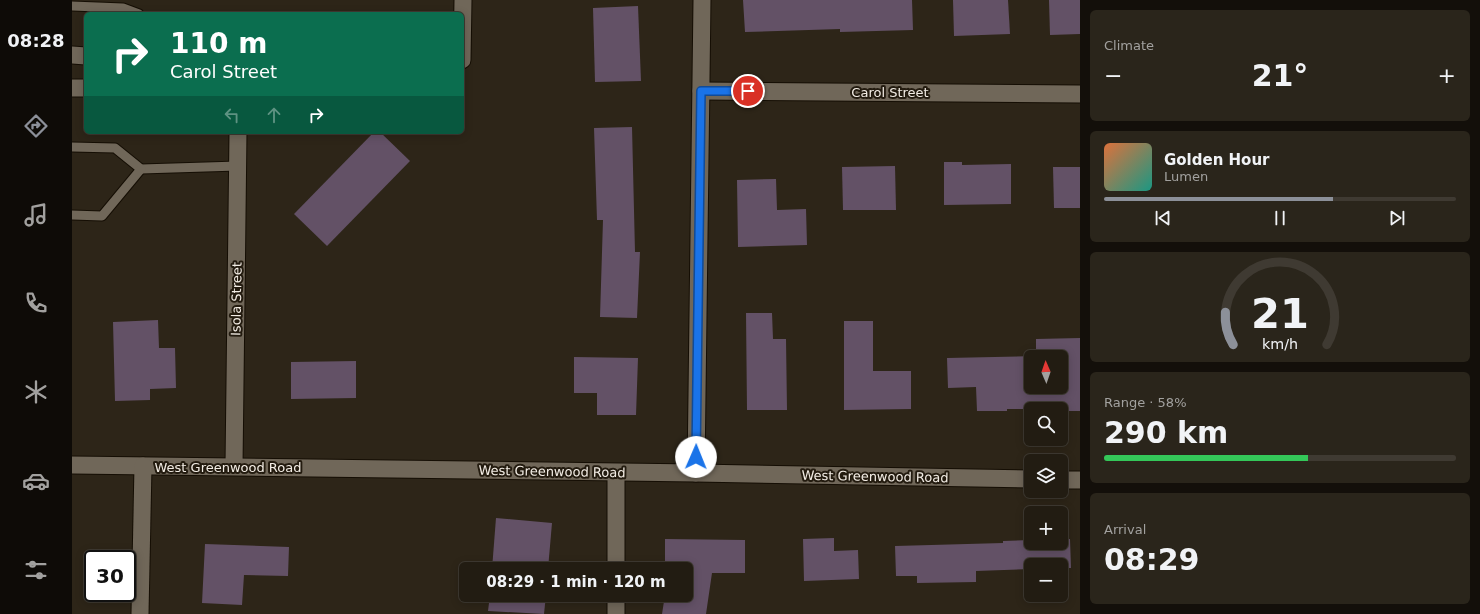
<!DOCTYPE html>
<html lang="en">
<head>
<meta charset="utf-8">
<style>
  body { margin:0; font-family:"DejaVu Sans",sans-serif; background:#2a251b; color:#f1f3f6; height:100vh; display:flex; flex-direction:column; font-size:15px; white-space:nowrap }
  * { box-sizing:border-box; margin:0 }
  p { font-size:13px; color:#a2a19f }
  .icon { flex:none; width:22px; height:22px; fill:none; stroke:currentColor; stroke-width:2; stroke-linecap:round; stroke-linejoin:round }
  .map { position:relative; flex:1; overflow:hidden }
  .drawer { display:flex; flex-direction:column; gap:10px; padding:10px; background:#130f0a; width:400px }
  .drawer>* { flex:none }
  .guide { position:absolute; left:12px; top:12px; width:380px; height:122px; border-radius:6px; box-shadow:0 2px 10px #0003,0 0 0 1px #3f3a32; background:#0b6e4f; color:#fff; overflow:hidden }
  .needle { width:26px; rotate:358deg }
  .controls { position:absolute; left:952px; top:350px; display:grid; gap:8px }
  .controls a { display:grid; place-items:center; width:44px; height:44px; border-radius:6px; background:#221c12; box-shadow:0 2px 10px #0003,0 0 0 1px #3f3a32; font-size:20px }
  .speed { position:absolute; left:12px; top:550px; display:flex; gap:8px; font-size:20px; font-weight:700; text-align:center }
  .speed>* { display:grid; place-content:center; width:52px; height:52px; border-radius:50%; background:#221c12; box-shadow:0 2px 10px #0003,0 0 0 1px #3f3a32; line-height:1 }
  .speed .limit { border:2px solid #111; border-radius:6px; background:#fff; color:#111 }
  .pin { position:absolute; display:grid; place-items:center; width:34px; height:34px; color:#fff; margin:-17px; border:2px solid #fff; border-radius:50%; box-shadow:0 1px 4px #0007 }
  .me { position:absolute; width:44px; margin:-22px; rotate:1deg; stroke-linejoin:round; filter:drop-shadow(0 0 3px #0008) }
  .turn { display:flex; align-items:center; gap:14px; height:84px; padding:0 20px; font-size:18px }
  .turn .icon { width:52px; height:52px; stroke-width:2.5 }
  .turn b { display:block; font-size:28px; line-height:34px }
  .lanes { display:flex; align-items:center; height:38px; padding:0 20px; background:#0003; justify-content:center; gap:20px; direction:ltr }
  .lanes .off { opacity:.35 }
  .big { font-size:30px; font-weight:700; line-height:1.1 }
  .drawer .card { flex:1; display:flex; flex-direction:column; justify-content:center; gap:6px; min-width:0; padding:0 14px; border-radius:6px; background:#2a251b }
  .drawer .dial { align-items:center; gap:0 }
  .dial svg { height:104px; overflow:visible; fill:none; stroke:#3f3a32; stroke-width:7; stroke-linecap:round; text-anchor:middle }
  .dial text { fill:#f1f3f6; stroke:none }
  .song { display:flex; align-items:center; gap:12px }
  .cover { width:48px; height:48px; border-radius:6px; background:linear-gradient(135deg,hsl(20 70% 55%),hsl(170 70% 35%)) }
  .played { height:4px; border-radius:2px; background:linear-gradient(90deg,#8c9099 65%,#3f3a32 65%) }
  .keys { display:flex; justify-content:space-around; direction:ltr }
  .heat { display:flex; justify-content:space-between; align-items:center; font-size:22px; direction:ltr }
  .charge { height:6px; border-radius:3px; background:linear-gradient(90deg,#34c759 58%,#3f3a32 0) }
  .trip { position:absolute; left:387px; top:562px; width:234px; height:40px; border-radius:6px; background:#221c12; box-shadow:0 2px 10px #0003,0 0 0 1px #3f3a32; font-weight:700; line-height:40px; text-align:center }
  main { display:flex; flex:1; min-height:0 }
  .menu { display:flex; flex-direction:column; width:72px; justify-content:space-around; align-items:center; background:#0e0b07; color:#a2a19f }
  .menu .icon { width:28px; height:28px }
  .menu .active { color:#8c9099 }
  .menu b { font-size:18px; color:#f1f3f6 }
  .map>svg:first-child { display:block }
  .building { fill:#635166; fill-rule:evenodd }
  .lines { fill:none; stroke-linecap:round; stroke-linejoin:round }
  .lane-casing { stroke:#150e04; stroke-width:11 }
  .street-casing { stroke:#150e04; stroke-width:19 }
  .lane { stroke:#706759; stroke-width:9 }
  .street { stroke:#706759; stroke-width:17 }
  .route-casing { stroke:#114b97; stroke-width:10 }
  .route { stroke:#1a73e8; stroke-width:7 }
  .labels { text-anchor:middle; stroke-width:4; stroke-linejoin:round; paint-order:stroke }
  .street-label { font-size:13px; fill:#f3ede5; stroke:#231b0f }
</style>
</head>
<body>
<main>
<nav class="menu">
<b>08:28</b>
<svg class="icon active" aria-label="directions" viewBox="0 0 24 24"><path d="M12 3l9 9-9 9-9-9zM9 14v-3h6M13 9l2 2-2 2"/></svg>
<svg class="icon" aria-label="music" viewBox="0 0 24 24"><path d="M9 18V5l10-2v13"/><circle cx="6" cy="18" r="3"/><circle cx="16" cy="16" r="3"/></svg>
<svg class="icon" aria-label="phone" viewBox="0 0 24 24"><path d="M5 4h4l2 5-3 2q2 4 5 5l2-3 5 2v4C11 20 4 13 5 4z"/></svg>
<svg class="icon" aria-label="climate" viewBox="0 0 24 24"><path d="M12 3v18M4 7l16 10M4 17L20 7"/></svg>
<svg class="icon" aria-label="car" viewBox="0 0 24 24"><path d="M5 17H2v-5l4-1 3-4h7l3 4 3 1v5h-3M9 17h6M6 11h13"/><circle cx="7" cy="17" r="2"/><circle cx="17" cy="17" r="2"/></svg>
<svg class="icon" aria-label="filters" viewBox="0 0 24 24"><path d="M4 7h16M4 17h16"/><circle cx="9" cy="7" r="2"/><circle cx="15" cy="17" r="2"/></svg>
</nav>
<div class="map">
<svg width="1008" height="614" viewBox="0 0 1008 614">
  <rect width="100%" height="100%" fill="#2d2518"/>
  <g class="building">
    <path d="M 671,0 L 840,0 L 841,30 L 768,32 L 768,29 L 673,32 Z"/>
    <path d="M 881,0 L 936,0 L 938,34 L 882,36 Z"/>
    <path d="M 977,0 L 1008,0 L 1008,34 L 978,35 Z"/>
    <path d="M 566,6 L 569,81 L 523,82 L 521,8 Z"/>
    <path d="M 560,127 L 563,252 L 568,252 L 565,318 L 528,317 L 531,220 L 525,220 L 522,128 Z"/>
    <path d="M 302,132 L 308,132 L 338,161 L 255,246 L 222,214 Z"/>
    <path d="M 872,162 L 890,162 L 890,165 L 939,164 L 939,204 L 872,205 Z"/>
    <path d="M 823,166 L 824,210 L 771,210 L 770,167 Z"/>
    <path d="M 981,167 L 1008,167 L 1008,208 L 982,208 Z"/>
    <path d="M 704,179 L 705,210 L 734,209 L 735,245 L 666,247 L 665,180 Z"/>
    <path d="M 674,313 L 700,313 L 701,339 L 714,339 L 715,410 L 675,410 Z"/>
    <path d="M 86,320 L 87,348 L 103,348 L 104,388 L 78,389 L 78,400 L 43,401 L 41,322 Z"/>
    <path d="M 772,321 L 801,321 L 801,371 L 839,371 L 839,409 L 772,410 Z"/>
    <path d="M 1008,338 L 1008,411 L 989,411 L 989,409 L 935,409 L 935,411 L 905,411 L 904,387 L 876,388 L 875,358 L 964,356 L 964,339 ZM 959,357 L 989,357 L 989,387 L 959,387 Z"/>
    <path d="M 502,357 L 566,358 L 564,415 L 525,415 L 525,393 L 502,393 Z"/>
    <path d="M 284,361 L 284,398 L 219,399 L 219,362 Z"/>
    <path d="M 424,518 L 480,523 L 476,569 L 420,569 Z"/>
    <path d="M 762,538 L 762,551 L 786,550 L 787,579 L 732,581 L 731,539 Z"/>
    <path d="M 593,539 L 673,540 L 673,573 L 640,573 L 634,614 L 590,614 L 593,595 L 614,595 L 614,569 L 593,569 Z"/>
    <path d="M 989,539 L 998,539 L 999,568 L 989,568 L 989,565 L 959,565 L 959,569 L 904,571 L 904,582 L 845,583 L 845,576 L 824,576 L 823,546 L 931,543 L 931,541 L 959,540 L 959,543 L 989,543 Z"/>
    <path d="M 133,544 L 217,547 L 216,576 L 172,575 L 170,605 L 130,603 Z"/>
    <path d="M 418,595 L 474,595 L 472,614 L 416,611 Z"/>
  </g>
  <g class="lines">
    <g class="lane-casing">
      <g id="lane">
        <path d="M 0,6 L 51,8 L 67,14"/>
        <path d="M 0,147 L 43,148 L 69,169 L 166,166"/>
        <path d="M 0,215 L 30,216 L 69,169"/>
      </g>
    </g>
    <g class="street-casing">
      <g id="street">
        <path d="M 0,55 L 14,56"/>
        <path d="M 390,60 L 391,0"/>
        <path d="M 0,88 L 14,88"/>
        <path d="M 629,91 L 1008,94"/>
        <path d="M 0,465 L 624,473 L 959,479"/>
        <path d="M 162,466 L 166,132"/>
        <path d="M 624,473 L 630,0"/>
        <path d="M 989,480 L 1008,480"/>
        <path d="M 544,569 L 544,473"/>
        <path d="M 68,614 L 71,466"/>
        <path d="M 544,614 L 544,595"/>
      </g>
    </g>
    <use href="#lane" class="lane"/>
    <use href="#street" class="street"/>
  </g>
  <g class="lines">
    <g class="route-casing">
      <path id="route" d="M 624,457 L 629,91 L 676,91"/>
    </g>
    <use href="#route" class="route"/>
  </g>
  <g class="labels">
    <g class="street-label">
      <text x="818" y="97">Carol Street</text>
      <text transform="translate(164 299) rotate(-89)" y="5">Isola Street</text>
      <text x="156" y="472">West Greenwood Road</text>
      <text transform="translate(480 471) rotate(1)" y="5">West Greenwood Road</text>
      <text transform="translate(803 476) rotate(1)" y="5">West Greenwood Road</text>
    </g>
  </g>
</svg>
<div class="controls">
<a><svg class="needle" viewBox="-14 -14 28 28"><path d="M0-13l5 13h-10z" fill="#e53935"/><path d="M0 13l5-13h-10z" fill="#a2a19f"/></svg></a>
<a><svg class="icon" aria-label="search" viewBox="0 0 24 24"><circle cx="10" cy="10" r="6"/><path d="M15 15l6 6"/></svg></a>
<a><svg class="icon" aria-label="layers" viewBox="0 0 24 24"><path d="M12 4l9 5-9 5-9-5zM3 14l9 5 9-5"/></svg></a>
<a>+</a>
<a>−</a>
</div>
<div class="speed"><div class="limit">30</div></div>
<div class="pin" style="left:676px;top:91px;background:#d93025"><svg class="icon" aria-label="arrive" viewBox="0 0 24 24"><path d="M6 21V4h12l-3 4 3 4H6"/></svg></div>
<svg class="me" style="left:624px;top:457px" viewBox="-20 -20 40 40"><circle r="19" fill="#fff"/><path d="M0-13L10 11 0 6-10 11z" fill="#1a73e8"/></svg>
<div class="trip">08:29 · 1 min · 120 m</div>
<div class="guide">
<div class="turn"><svg class="icon" aria-label="right" viewBox="0 0 24 24"><path d="M7 20v-9h11M14 6l5 5-5 5"/></svg><div><b>110 m</b>Carol Street</div></div>
<div class="lanes"><svg class="icon off" aria-label="left" viewBox="0 0 24 24"><path d="M17 20v-9H6M10 6l-5 5 5 5"/></svg><svg class="icon off" aria-label="ahead" viewBox="0 0 24 24"><path d="M12 20V5M6 11l6-6 6 6"/></svg><svg class="icon" aria-label="right" viewBox="0 0 24 24"><path d="M7 20v-9h11M14 6l5 5-5 5"/></svg></div>
</div>
</div>
<section class="drawer">
<div class="card"><p>Climate</p>
<div class="heat"><a>−</a><b class="big">21°</b><a>+</a></div>
</div>
<div class="card">
<div class="song"><i class="cover"></i><div><b>Golden Hour</b><p>Lumen</p></div></div>
<div class="played"></div>
<div class="keys"><svg class="icon" aria-label="previous" viewBox="0 0 24 24"><path d="M18 5L8 12l10 7zM5 5v14"/></svg><svg class="icon" aria-label="pause" viewBox="0 0 24 24"><path d="M8 5v14M16 5v14"/></svg><svg class="icon" aria-label="next" viewBox="0 0 24 24"><path d="M6 5l10 7-10 7zM19 5v14"/></svg></div>
</div>
<div class="card dial"><svg viewBox="0 0 100 80">
<path d="M14 69A42 42 0 1 1 86 69"/>
<path d="M14 69A42 42 0 0 1 8 44" stroke="#8c9099"/>
<text x="50" y="56" font-size="32" font-weight="700">21</text>
<text x="50" y="72" font-size="11">km/h</text>
</svg></div>
<div class="card"><p>Range · 58%</p><b class="big">290 km</b><div class="charge"></div></div>
<div class="card"><p>Arrival</p><b class="big">08:29</b></div>
</section>
</main>
</body>
</html>
